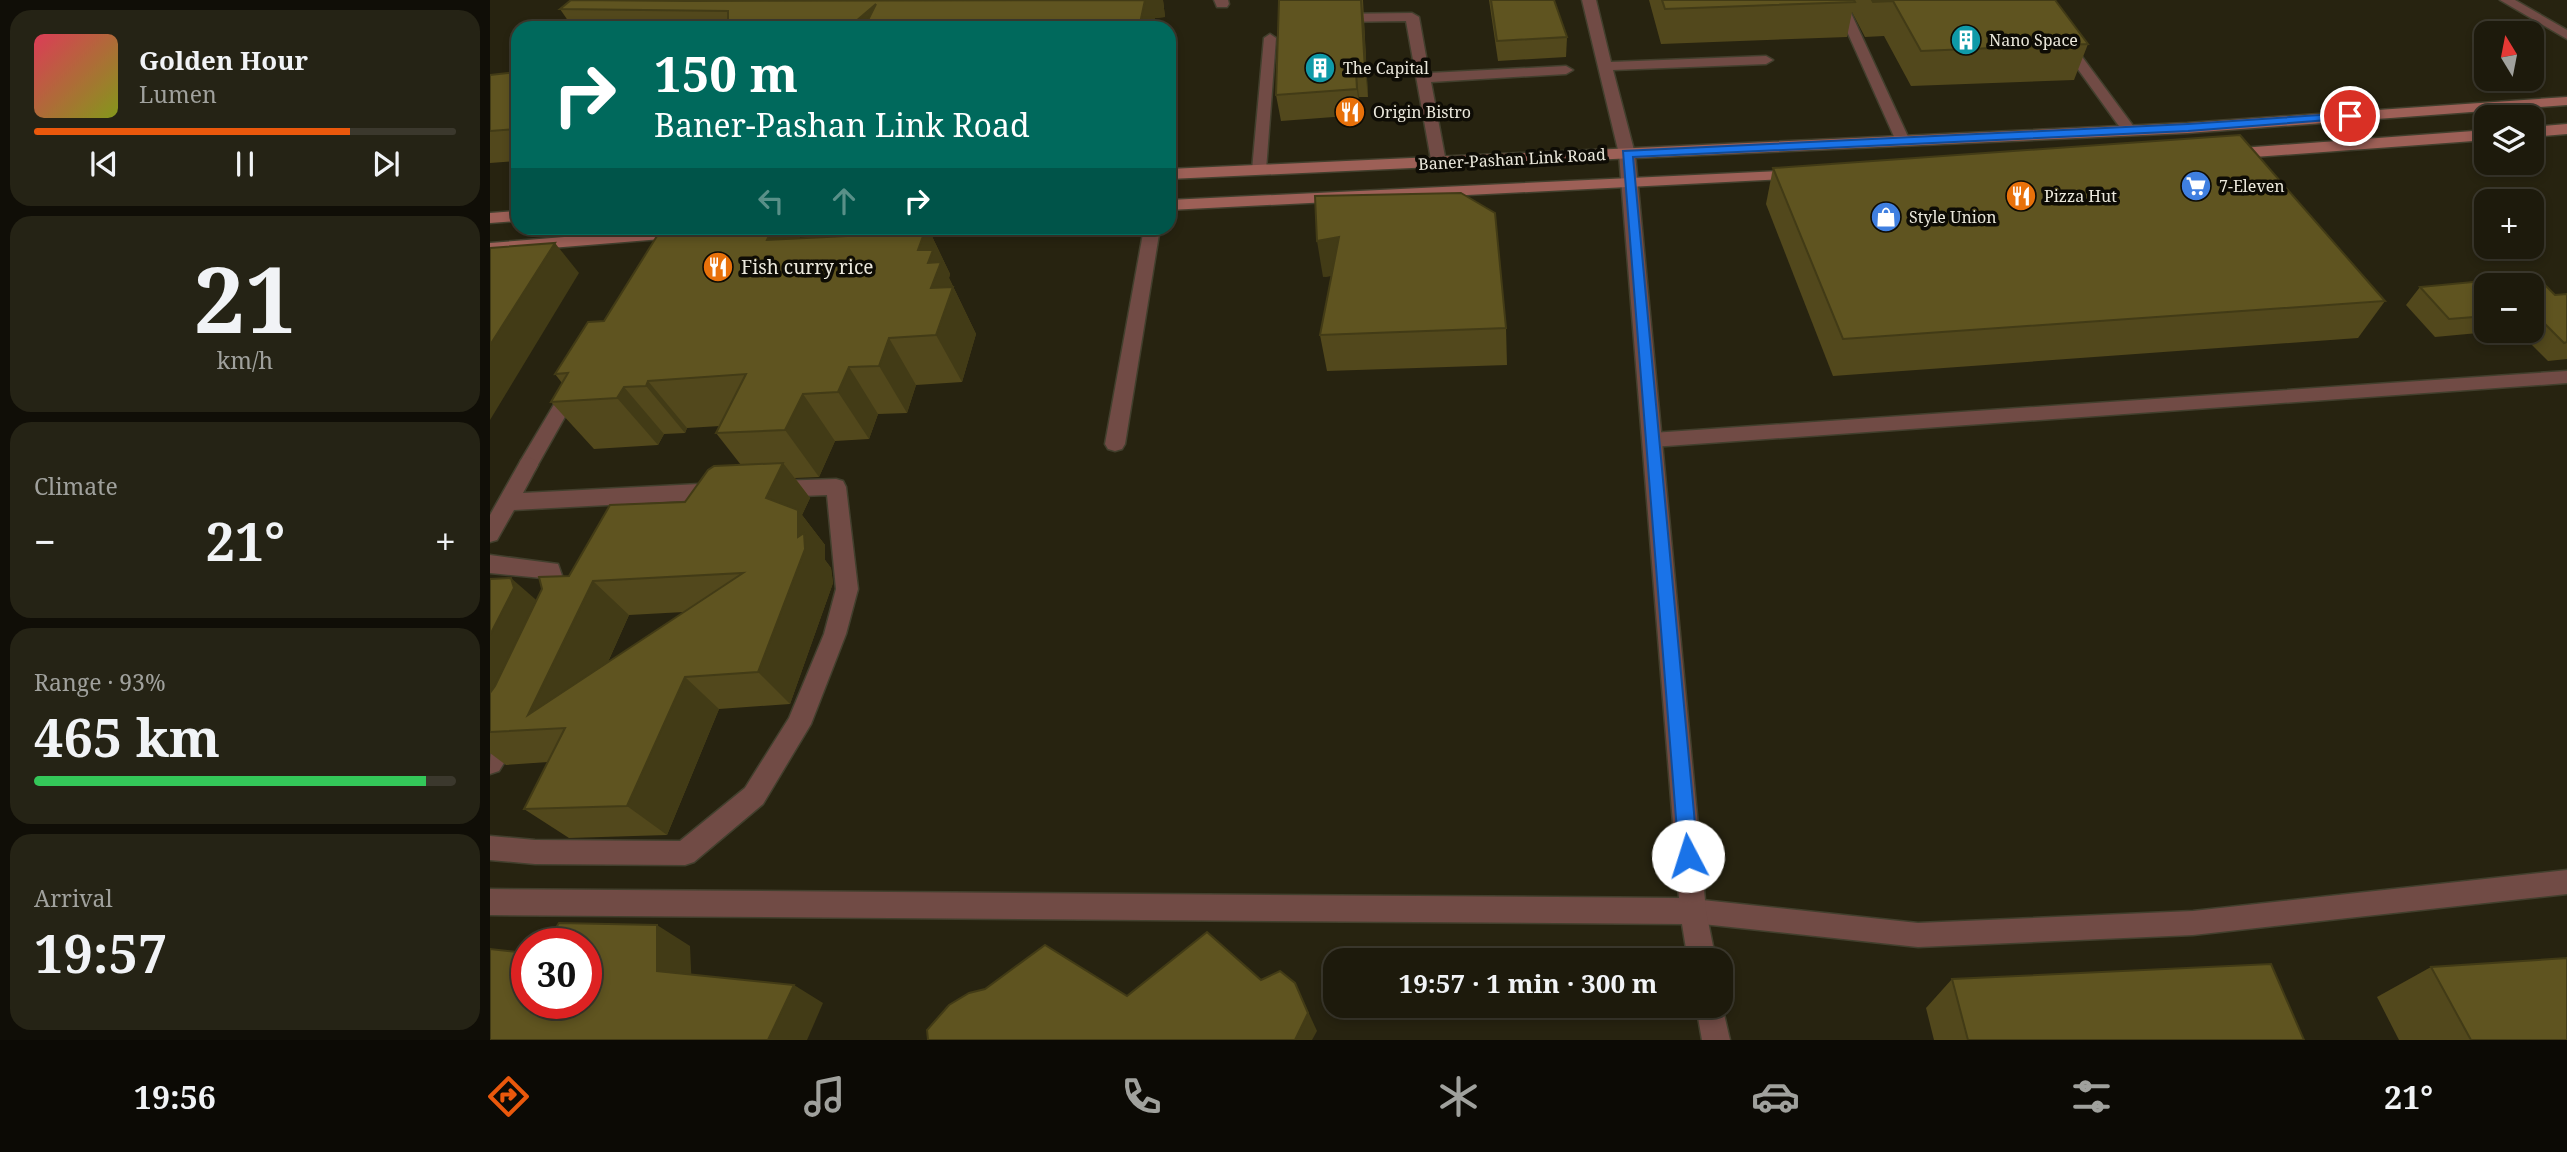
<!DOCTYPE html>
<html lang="en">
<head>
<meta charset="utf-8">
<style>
  body { margin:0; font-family:"Noto Serif",serif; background:#252315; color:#f1f3f6; height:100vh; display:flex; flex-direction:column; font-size:26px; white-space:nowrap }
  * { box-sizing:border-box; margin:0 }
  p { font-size:23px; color:#a0a19d }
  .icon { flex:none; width:38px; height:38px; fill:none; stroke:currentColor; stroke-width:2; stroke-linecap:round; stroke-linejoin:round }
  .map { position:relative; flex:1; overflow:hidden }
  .sheet { display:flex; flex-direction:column; gap:10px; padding:10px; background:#100e07; width:490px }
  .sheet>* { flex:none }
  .hud { position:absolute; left:21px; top:21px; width:665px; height:214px; border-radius:21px; box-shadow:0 4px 10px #0003,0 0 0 2px #3b382d; background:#00695c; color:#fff; overflow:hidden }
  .needle { width:46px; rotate:350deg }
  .buttons { position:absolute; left:1984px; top:21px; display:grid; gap:14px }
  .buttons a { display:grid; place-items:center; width:70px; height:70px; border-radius:14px; background:#1d1a0c; box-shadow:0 4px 10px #0003,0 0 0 2px #3b382d; font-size:35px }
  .speed { position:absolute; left:21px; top:928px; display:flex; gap:14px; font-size:35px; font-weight:700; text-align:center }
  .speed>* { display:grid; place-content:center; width:91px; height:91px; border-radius:50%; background:#1d1a0c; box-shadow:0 4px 10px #0003,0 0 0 2px #3b382d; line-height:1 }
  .speed .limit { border:10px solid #d22; background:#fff; color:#111 }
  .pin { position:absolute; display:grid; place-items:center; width:60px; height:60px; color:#fff; margin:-30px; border:4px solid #fff; border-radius:50%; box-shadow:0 2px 7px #0007 }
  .me { position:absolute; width:77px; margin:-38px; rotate:355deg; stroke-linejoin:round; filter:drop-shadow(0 0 5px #0008) }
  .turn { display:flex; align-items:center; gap:24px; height:147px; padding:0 28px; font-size:32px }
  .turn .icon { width:91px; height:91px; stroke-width:2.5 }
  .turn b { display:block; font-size:49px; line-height:60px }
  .lanes { display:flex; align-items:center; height:66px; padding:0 28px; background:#0003; justify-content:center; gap:35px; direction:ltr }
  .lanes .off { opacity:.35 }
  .big { font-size:52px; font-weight:700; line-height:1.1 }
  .sheet .tile { flex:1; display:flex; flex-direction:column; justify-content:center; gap:10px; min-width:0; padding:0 24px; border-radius:21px; background:#252315 }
  .sheet .dial { align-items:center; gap:0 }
  .dial b { font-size:91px; line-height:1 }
  .song { display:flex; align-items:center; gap:21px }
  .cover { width:84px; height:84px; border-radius:10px; background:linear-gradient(135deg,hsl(350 70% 55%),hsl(70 70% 35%)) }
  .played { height:7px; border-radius:4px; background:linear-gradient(90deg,#ea580c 75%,#3b382d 75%) }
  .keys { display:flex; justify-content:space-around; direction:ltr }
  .heat { display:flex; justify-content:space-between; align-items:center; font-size:38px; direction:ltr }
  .charge { height:10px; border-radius:5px; background:linear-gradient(90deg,#34c759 93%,#3b382d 0) }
  .trip { position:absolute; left:833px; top:948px; width:410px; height:70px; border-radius:21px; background:#1d1a0c; box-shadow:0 4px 10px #0003,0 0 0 2px #3b382d; font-weight:700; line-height:70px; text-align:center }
  .menu { display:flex; height:112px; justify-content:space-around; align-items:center; background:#0c0a05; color:#a0a19d }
  .menu .icon { width:49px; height:49px }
  .menu .current { color:#ea580c }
  .menu b { font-size:32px; color:#f1f3f6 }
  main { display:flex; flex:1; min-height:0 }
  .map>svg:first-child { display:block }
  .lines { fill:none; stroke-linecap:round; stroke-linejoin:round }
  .lane-casing { stroke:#423f2d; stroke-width:3 }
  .street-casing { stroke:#423f2d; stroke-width:3 }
  .secondary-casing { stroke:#423f2d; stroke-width:3 }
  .path { stroke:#6c6958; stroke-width:3.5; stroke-dasharray:2.5 2.5; stroke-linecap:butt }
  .lane { fill:#714b45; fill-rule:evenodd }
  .street { fill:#714b45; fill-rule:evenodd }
  .secondary { fill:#9d6057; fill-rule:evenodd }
  .wall { fill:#52481c; fill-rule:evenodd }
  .shaded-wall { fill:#423b16 }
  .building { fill:#5f5420; stroke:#423b16; stroke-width:2; fill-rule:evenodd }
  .route { fill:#1a73e8; stroke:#114b97; stroke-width:2 }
  .labels { text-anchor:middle; stroke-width:7; stroke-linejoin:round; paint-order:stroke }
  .far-poi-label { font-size:16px; fill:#ebe8dc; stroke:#0e0c05; text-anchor:start }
  .far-street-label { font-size:16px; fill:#ebe8dc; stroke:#0e0c05 }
  .poi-label { font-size:19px; fill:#ebe8dc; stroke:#0e0c05; text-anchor:start }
</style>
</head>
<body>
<main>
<section class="sheet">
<div class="tile">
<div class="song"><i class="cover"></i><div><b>Golden Hour</b><p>Lumen</p></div></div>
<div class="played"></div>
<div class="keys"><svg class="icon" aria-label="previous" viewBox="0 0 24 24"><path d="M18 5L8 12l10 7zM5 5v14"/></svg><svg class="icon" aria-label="pause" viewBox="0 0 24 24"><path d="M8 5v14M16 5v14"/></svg><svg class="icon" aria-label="next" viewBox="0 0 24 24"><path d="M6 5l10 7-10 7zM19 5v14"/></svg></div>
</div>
<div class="tile dial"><b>21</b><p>km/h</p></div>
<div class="tile"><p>Climate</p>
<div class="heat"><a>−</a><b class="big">21°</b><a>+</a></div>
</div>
<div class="tile"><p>Range · 93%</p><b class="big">465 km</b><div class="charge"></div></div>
<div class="tile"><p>Arrival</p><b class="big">19:57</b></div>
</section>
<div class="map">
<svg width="2077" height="1040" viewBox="0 0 2077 1040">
  <rect width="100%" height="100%" fill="#272310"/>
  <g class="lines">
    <g class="lane-casing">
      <g id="lane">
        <path d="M 1343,0 L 1355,0 L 1420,141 L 1418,144 L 1413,145 L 1406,141 Z"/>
        <path d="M 1538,0 L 1550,0 L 1644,127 L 1644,133 L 1634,133 Z"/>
        <path d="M 2010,0 L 2025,0 L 2077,30 L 2077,39 Z"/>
        <path d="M 780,34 L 786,38 L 776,170 L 769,174 L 762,170 L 774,38 Z"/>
        <path d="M 2077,371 L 2077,383 L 1162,447 L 1156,445 L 1153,440 L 1156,435 L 1162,433 Z"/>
        <path d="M 81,384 L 90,390 L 45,470 L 31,470 L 29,465 L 31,460 L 75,386 Z"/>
        <path d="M 2077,870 L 2077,894 L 1703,935 L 1428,947 L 1203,923 L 1194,920 L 1191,911 L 1194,902 L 1203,899 L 1428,923 L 1703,911 Z"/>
      </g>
    </g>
    <g class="street-casing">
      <g id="street">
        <path d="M 98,0 L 113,0 L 86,28 L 71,28 Z"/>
        <path d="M 724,0 L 738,0 L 739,4 L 737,7 L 727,7 Z"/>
        <path d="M 1092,0 L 1106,0 L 1121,62 L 1276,56 L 1283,60 L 1276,64 L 1123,70 L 1145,154 L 1216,911 L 1226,961 L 1198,961 L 1192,924 L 0,915 L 0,889 L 1189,898 L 1129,154 Z"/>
        <path d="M 922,13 L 929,17 L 939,73 L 1076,66 L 1083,70 L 1076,74 L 941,82 L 956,162 L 948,167 L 942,165 L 916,21 L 844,22 L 837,18 L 844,14 Z"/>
        <path d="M 654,228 L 670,228 L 635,444 L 632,449 L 625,451 L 618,449 L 615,444 Z"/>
        <path d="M 38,457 L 45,460 L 48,465 L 33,493 L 229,483 L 236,485 L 239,491 L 236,497 L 229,499 L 24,510 L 7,540 L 0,542 L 0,515 L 31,460 Z"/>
        <path d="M 346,479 L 353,481 L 356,487 L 368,589 L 356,634 L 321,724 L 273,804 L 204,862 L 195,865 L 45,864 L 0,860 L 0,836 L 45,840 L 190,841 L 255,788 L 299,718 L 334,634 L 346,589 L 337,495 L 286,497 L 279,495 L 276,489 L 279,483 L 286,481 Z"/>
        <path d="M 0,555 L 68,564 L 82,604 L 79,610 L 71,613 L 63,610 L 52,578 L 0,573 Z"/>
        <path d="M 20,723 L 29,726 L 32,734 L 9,771 L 0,774 C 0,754 0,732 20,723 Z"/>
        <path d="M 1230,997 L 1240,1040 L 1212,1040 L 1206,1006 L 1230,1006 Z"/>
      </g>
    </g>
    <g class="secondary-casing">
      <g id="secondary">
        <path d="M 2077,97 L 2077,105 L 1697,133 L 679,179 L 679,169 L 1697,123 Z"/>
        <path d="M 2077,124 L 2077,134 L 2042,137 L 2042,127 Z"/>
        <path d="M 1997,130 L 1997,140 L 1737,159 L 1729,154 L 1737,149 Z"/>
        <path d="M 1310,170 L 1318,175 L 1316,178 L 679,210 L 679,200 Z"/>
        <path d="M 28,211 L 28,221 L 0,223 L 0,213 Z"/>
        <path d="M 187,228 L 202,228 L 204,232 L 196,237 L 0,253 L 0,243 Z"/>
      </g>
    </g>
    <path class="path" d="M 301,229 L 333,228"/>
    <use href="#lane" class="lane"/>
    <use href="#street" class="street"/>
    <use href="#secondary" class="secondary"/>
  </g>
  <g class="wall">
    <path d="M 81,0 L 673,0 L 675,17 L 665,18 L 663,28 L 83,28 L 70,9 Z"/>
    <path d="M 789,0 L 873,0 L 878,97 L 869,97 L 870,115 L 791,121 L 786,95 Z"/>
    <path d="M 999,0 L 1064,0 L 1077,37 L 1076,57 L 1008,61 Z"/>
    <path d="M 1159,0 L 1565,0 L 1598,44 L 1584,80 L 1421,86 L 1394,36 L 1375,37 L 1362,12 L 1357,37 L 1171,44 Z"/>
    <path d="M 28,72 L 28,161 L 0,163 L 0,75 Z"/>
    <path d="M 1283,168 L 1895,301 L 1868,338 L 1343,376 L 1276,204 Z"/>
    <path d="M 1005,213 L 1016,328 L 1017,365 L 837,371 L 830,335 L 841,276 L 833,277 Z"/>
    <path d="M 172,228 L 303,228 L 310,238 L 377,235 L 409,228 L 438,228 L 460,274 L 459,278 L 486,334 L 472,382 L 426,385 L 417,413 L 388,414 L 379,439 L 345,441 L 329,477 L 305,478 L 320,498 L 312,515 L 335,545 L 335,560 L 341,568 L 343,583 L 300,704 L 229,709 L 177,835 L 79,838 L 34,809 L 58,762 L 16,765 L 0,753 L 0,579 L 47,601 L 79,576 L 251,465 L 226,433 L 230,426 L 197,428 L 195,433 L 174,434 L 168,445 L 104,449 L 61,402 L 72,383 L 65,374 L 114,321 ZM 194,612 L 118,662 L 139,615 Z"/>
    <path d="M 2046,276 L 2065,295 L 2077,294 L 2077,359 L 2058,361 L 2029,332 L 2001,335 L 1999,332 L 1945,337 L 1916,305 L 1930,287 ZM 1997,285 L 2042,285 L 2042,331 L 1997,331 Z"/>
    <path d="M 1941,967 L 2077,1040 L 1909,1040 L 1887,997 Z"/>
    <path d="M 1462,979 L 1814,1040 L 1444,1040 L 1436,1008 Z"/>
  </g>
  <g class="shaded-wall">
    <path d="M 655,0 L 673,0 L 675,17 L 665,18 L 663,28 L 649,28 Z"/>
    <path d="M 871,0 L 874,24 L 878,97 L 875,71 Z"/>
    <path d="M 386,4 L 397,28 L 358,28 Z"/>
    <path d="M 866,71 L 869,97 L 870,115 L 867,89 Z"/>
    <path d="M 283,228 L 303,228 L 321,257 L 277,240 Z"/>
    <path d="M 436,228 L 438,228 L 460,274 L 459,278 L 486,334 L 472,382 L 446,335 L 441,288 L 428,250 Z"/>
    <path d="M 849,237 L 854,274 L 833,277 L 827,241 Z"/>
    <path d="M 65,243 L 89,273 L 0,420 L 0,345 Z"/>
    <path d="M 399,338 L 426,385 L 417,413 L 389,366 Z"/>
    <path d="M 359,367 L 388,414 L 379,439 L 348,392 Z"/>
    <path d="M 158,381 L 197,428 L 195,433 L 156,386 Z"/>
    <path d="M 134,387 L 174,434 L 168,445 L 127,398 Z"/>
    <path d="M 313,394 L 345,441 L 329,477 L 295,430 Z"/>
    <path d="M 293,463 L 320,498 L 312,515 L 335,545 L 335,560 L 341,568 L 343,583 L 300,704 L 268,672 L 276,498 Z"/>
    <path d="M 21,578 L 60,612 L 0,732 L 0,635 Z"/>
    <path d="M 103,581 L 139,615 L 85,735 L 75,728 L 38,715 Z"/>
    <path d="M 195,677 L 229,709 L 177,835 L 137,806 Z"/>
    <path d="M 167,925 L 200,946 L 202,990 L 167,971 Z"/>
    <path d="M 805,983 L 827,1031 L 822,1040 L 805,1040 Z"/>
    <path d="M 304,985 L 333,1003 L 317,1040 L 278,1040 Z"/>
  </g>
  <g class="building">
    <path d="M 81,0 L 198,1 L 655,0 L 649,28 L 374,28 L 386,4 L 358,28 L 238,28 L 238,11 L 70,9 Z"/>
    <path d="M 789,0 L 871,0 L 875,71 L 866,71 L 867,89 L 786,95 Z"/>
    <path d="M 1001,0 L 1064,0 L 1077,37 L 1007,41 Z"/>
    <path d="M 1172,0 L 1364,0 L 1365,2 L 1175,9 Z"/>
    <path d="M 1382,0 L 1565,0 L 1598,44 L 1431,51 L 1403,1 L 1383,2 Z"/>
    <path d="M 28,72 L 28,129 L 0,131 L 0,75 Z"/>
    <path d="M 1750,135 L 1895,301 L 1353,339 L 1283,168 Z"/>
    <path d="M 971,193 L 1005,213 L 1016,328 L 830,335 L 849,237 L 827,241 L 825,196 Z"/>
    <path d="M 172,228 L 283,228 L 277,240 L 377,235 L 379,229 L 436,228 L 428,250 L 443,250 L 438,263 L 451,262 L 441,288 L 463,287 L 446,335 L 399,338 L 389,366 L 359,367 L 348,392 L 313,394 L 295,430 L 226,433 L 256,374 L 158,381 L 156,386 L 134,387 L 127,398 L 61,402 L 78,373 L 65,374 L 98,322 L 114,321 Z"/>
    <path d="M 65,243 L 0,345 L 0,248 Z"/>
    <path d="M 2046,276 L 2065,295 L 2077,294 L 2077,342 L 2074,343 L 2045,314 L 2042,314 L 2042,285 L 1997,285 L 1997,316 L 1959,319 L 1930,287 Z"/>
    <path d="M 293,463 L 276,498 L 308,510 L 308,537 L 314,533 L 315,549 L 268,672 L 195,677 L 137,806 L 34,809 L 75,728 L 0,732 L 0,693 L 5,686 L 52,589 L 49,577 L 79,576 L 120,505 L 195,502 L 218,470 L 224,466 ZM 253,573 L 38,715 L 103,581 Z"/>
    <path d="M 21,578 L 24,588 L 0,635 L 0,579 Z"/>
    <path d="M 69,923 L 167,925 L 167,971 L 304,985 L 278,1040 L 0,1040 L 0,949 L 37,953 L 37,1003 L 96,1003 L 96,943 L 56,943 Z"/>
    <path d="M 717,932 L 771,980 L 790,971 L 805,983 L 818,1013 L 805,1040 L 438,1040 L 437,1030 L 459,1005 L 479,993 L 495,989 L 555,945 L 637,996 Z"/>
    <path d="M 2077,958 L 2077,1040 L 1981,1040 L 1941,967 Z"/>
    <path d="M 1781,964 L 1814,1040 L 1478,1040 L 1462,979 Z"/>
  </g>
  <path class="route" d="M 1860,113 L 1864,114 L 1864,118 L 1698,131 L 1143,157 L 1208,856 L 1205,862 L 1198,865 L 1191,862 L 1189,856 L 1133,151 L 1698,124 Z"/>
  <defs>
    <g id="building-disc" transform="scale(1.575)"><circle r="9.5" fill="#0f9aa8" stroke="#0e0c05"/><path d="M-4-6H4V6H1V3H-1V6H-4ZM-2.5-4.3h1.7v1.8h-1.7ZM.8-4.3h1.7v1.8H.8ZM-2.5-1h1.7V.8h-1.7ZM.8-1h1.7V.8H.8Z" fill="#fff"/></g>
    <g id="restaurant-disc" transform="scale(1.575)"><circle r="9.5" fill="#e8710a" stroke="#0e0c05"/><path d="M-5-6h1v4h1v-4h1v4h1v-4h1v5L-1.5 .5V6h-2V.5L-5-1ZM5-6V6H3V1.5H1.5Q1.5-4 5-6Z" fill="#fff"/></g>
    <g id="supermarket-disc" transform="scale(1.575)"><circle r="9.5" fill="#3f7fe0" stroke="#0e0c05"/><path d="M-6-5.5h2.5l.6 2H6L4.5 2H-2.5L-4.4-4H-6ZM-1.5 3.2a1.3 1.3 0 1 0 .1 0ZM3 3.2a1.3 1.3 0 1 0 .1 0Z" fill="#fff"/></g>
    <g id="shop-disc" transform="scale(1.575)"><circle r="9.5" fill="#3f7fe0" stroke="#0e0c05"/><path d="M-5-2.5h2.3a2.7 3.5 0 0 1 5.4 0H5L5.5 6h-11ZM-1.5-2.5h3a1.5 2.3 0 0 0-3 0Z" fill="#fff"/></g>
  </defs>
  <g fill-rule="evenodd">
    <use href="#building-disc" x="1476" y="40"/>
    <use href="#building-disc" x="830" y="68"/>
    <use href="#restaurant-disc" x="860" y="112"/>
    <use href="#supermarket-disc" x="1706" y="186"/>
    <use href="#restaurant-disc" x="1531" y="196"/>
    <use href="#shop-disc" x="1396" y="217"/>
    <use href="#restaurant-disc" x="228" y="267"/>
  </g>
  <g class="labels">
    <g class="far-poi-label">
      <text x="1499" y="46">Nano Space</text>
      <text x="853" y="74">The Capital</text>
      <text x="883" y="118">Origin Bistro</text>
      <text x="1729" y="192">7-Eleven</text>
      <text x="1554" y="202">Pizza Hut</text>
      <text x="1419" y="223">Style Union</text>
    </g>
    <g class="far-street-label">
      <text transform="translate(1022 159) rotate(-3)" y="6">Baner-Pashan Link Road</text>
    </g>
    <g class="poi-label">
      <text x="251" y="274">Fish curry rice</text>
    </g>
  </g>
</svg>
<div class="buttons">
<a><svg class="needle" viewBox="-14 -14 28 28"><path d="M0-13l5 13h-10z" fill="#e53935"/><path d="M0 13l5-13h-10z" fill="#a0a19d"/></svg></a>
<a><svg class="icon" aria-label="layers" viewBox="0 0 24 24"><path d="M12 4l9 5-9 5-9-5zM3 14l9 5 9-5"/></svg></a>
<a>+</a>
<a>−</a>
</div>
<div class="speed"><div class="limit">30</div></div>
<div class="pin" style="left:1860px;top:116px;background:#d93025"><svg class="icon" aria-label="arrive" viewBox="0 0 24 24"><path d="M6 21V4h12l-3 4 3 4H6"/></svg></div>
<svg class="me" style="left:1198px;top:856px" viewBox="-20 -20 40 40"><circle r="19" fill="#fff"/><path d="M0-13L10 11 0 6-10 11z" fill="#1a73e8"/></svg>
<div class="trip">19:57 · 1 min · 300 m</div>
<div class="hud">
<div class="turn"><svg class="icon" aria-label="right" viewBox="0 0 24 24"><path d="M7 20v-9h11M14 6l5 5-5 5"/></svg><div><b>150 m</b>Baner-Pashan Link Road</div></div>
<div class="lanes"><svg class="icon off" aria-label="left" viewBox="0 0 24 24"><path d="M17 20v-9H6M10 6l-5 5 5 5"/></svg><svg class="icon off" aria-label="ahead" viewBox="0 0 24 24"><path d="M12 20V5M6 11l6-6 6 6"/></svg><svg class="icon" aria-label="right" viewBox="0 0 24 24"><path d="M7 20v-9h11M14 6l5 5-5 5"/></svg></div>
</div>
</div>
</main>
<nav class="menu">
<b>19:56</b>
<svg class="icon current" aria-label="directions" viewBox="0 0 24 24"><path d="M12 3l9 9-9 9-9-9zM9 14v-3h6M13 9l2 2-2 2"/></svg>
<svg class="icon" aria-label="music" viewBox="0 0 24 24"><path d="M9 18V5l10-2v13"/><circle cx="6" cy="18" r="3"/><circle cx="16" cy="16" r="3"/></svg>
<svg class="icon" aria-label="phone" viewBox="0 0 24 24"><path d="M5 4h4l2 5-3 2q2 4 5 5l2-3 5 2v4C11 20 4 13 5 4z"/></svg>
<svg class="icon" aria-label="climate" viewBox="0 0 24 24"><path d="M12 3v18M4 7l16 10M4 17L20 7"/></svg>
<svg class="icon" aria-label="car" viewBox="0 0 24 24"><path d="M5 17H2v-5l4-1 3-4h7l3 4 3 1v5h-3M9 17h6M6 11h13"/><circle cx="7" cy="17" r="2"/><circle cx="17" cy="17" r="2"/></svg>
<svg class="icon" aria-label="filters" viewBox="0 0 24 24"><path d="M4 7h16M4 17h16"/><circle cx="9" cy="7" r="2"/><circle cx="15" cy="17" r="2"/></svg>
<b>21°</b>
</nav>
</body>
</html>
